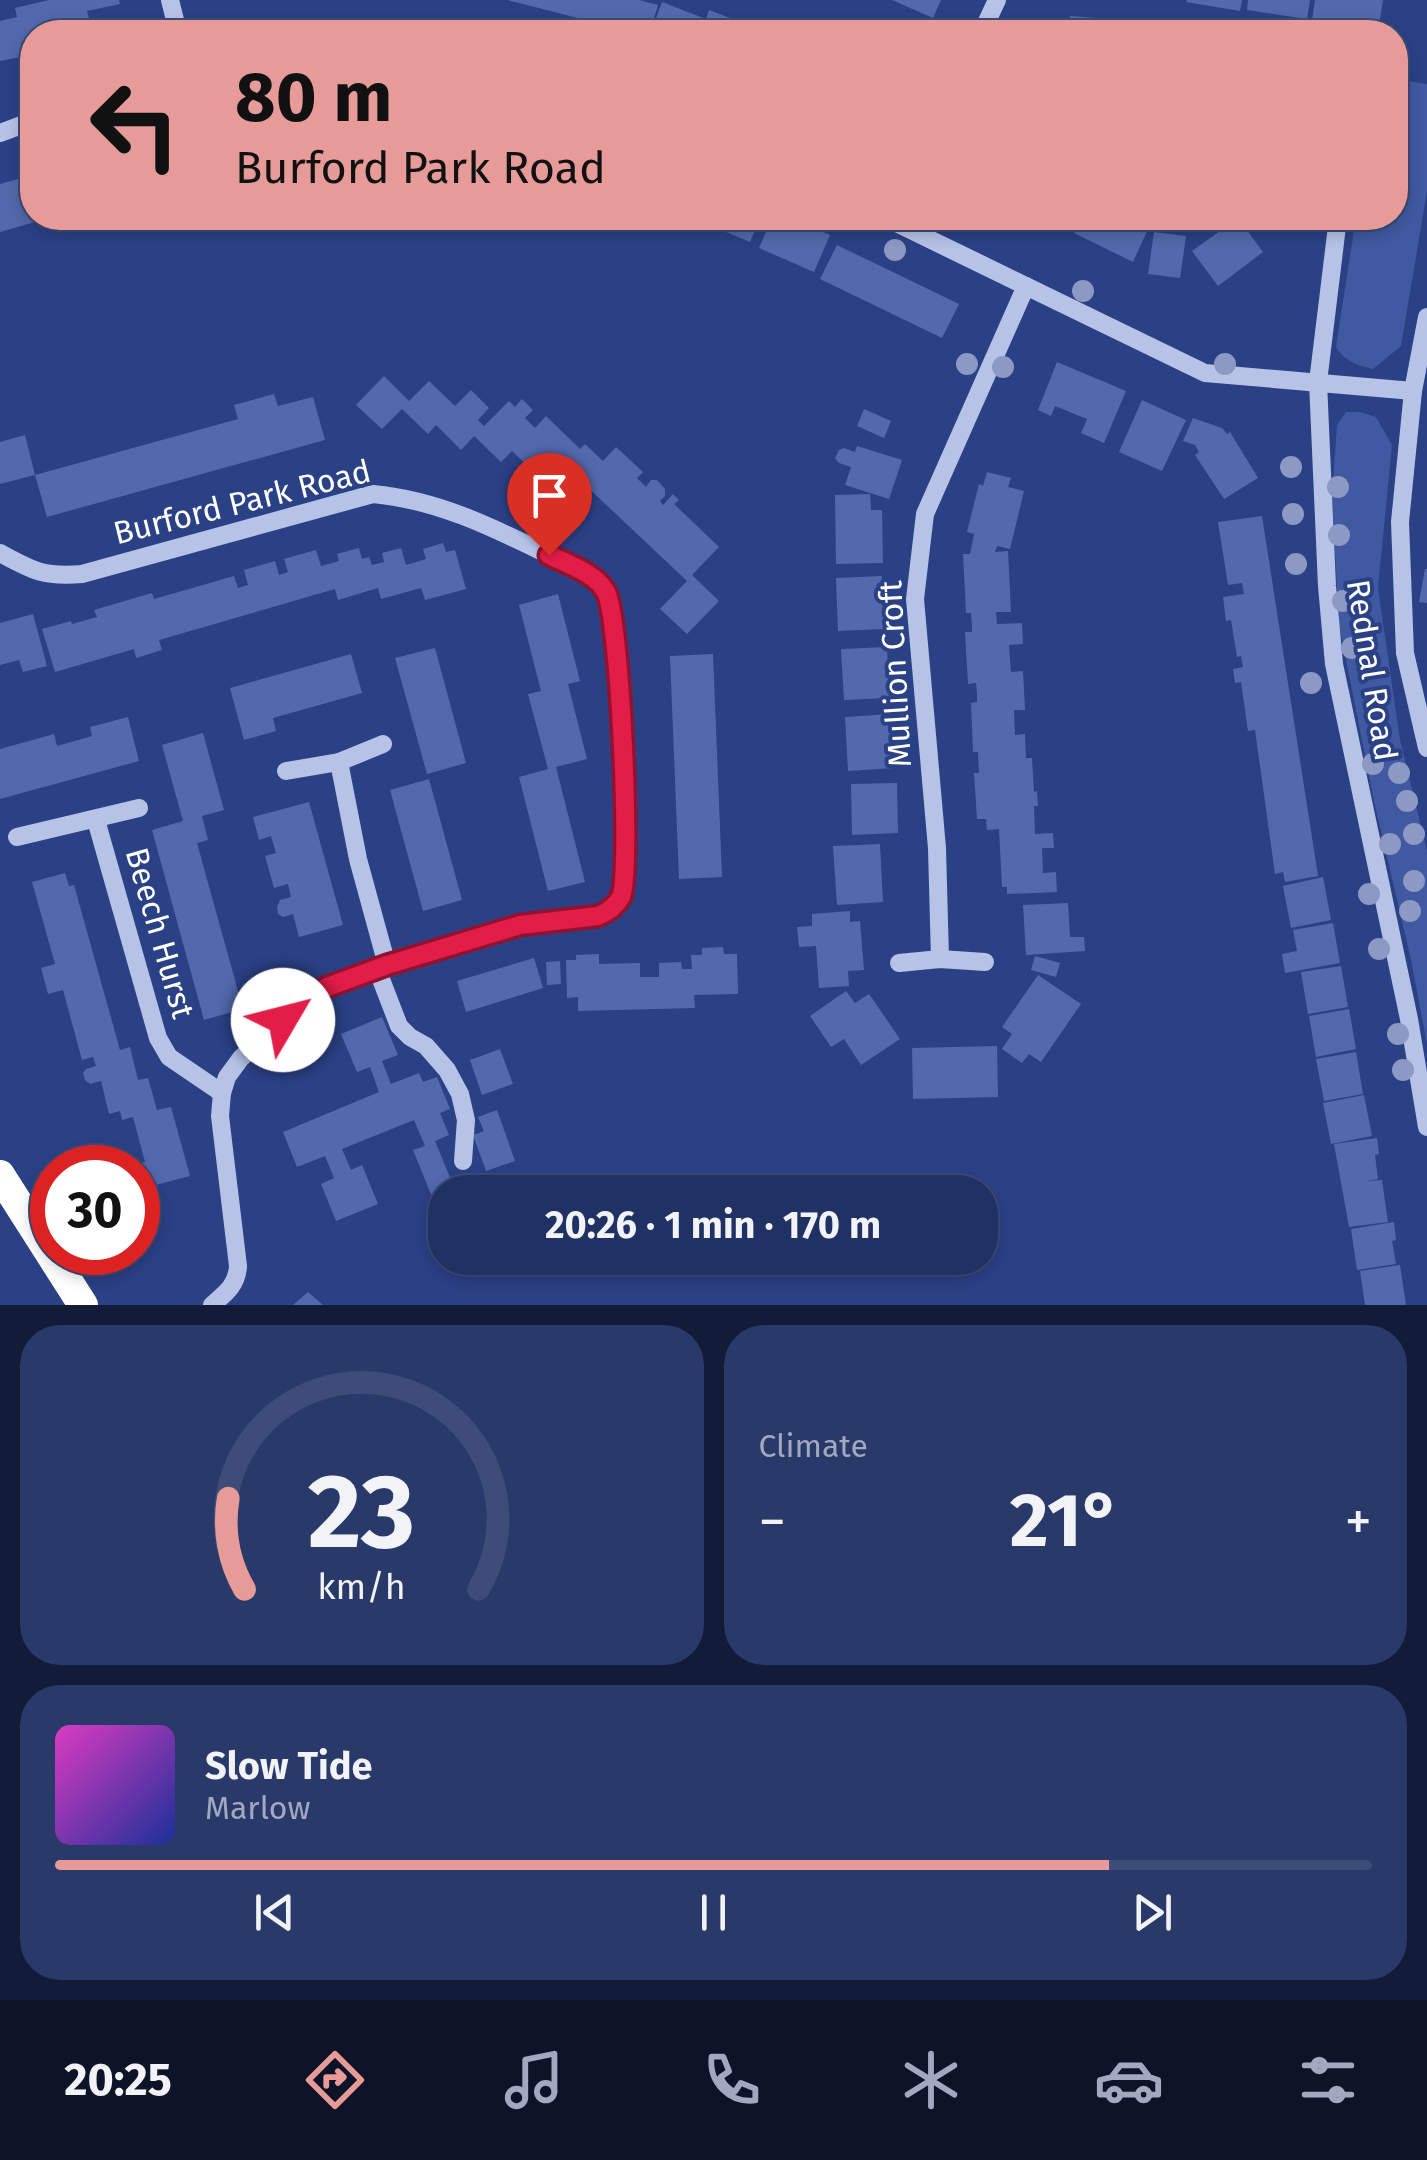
<!DOCTYPE html>
<html lang="en">
<head>
<meta charset="utf-8">
<style>
  body { margin:0; font-family:"Fira Sans",sans-serif; background:#28396a; color:#f1f3f6; height:100vh; display:flex; flex-direction:column; font-size:38px; white-space:nowrap }
  * { box-sizing:border-box; margin:0 }
  p { font-size:32px; color:#a2a9bf }
  .icon { flex:none; width:55px; height:55px; fill:none; stroke:currentColor; stroke-width:2; stroke-linecap:round; stroke-linejoin:round }
  .map { position:relative; height:1305px; overflow:hidden }
  .sheet { display:flex; flex-direction:column; gap:20px; padding:20px; background:#121b37; flex:1 }
  .sheet>* { flex:none }
  .guide { position:absolute; left:20px; top:20px; width:1388px; height:210px; border-radius:40px; box-shadow:0 5px 15px #0003,0 0 0 2px #3d4c78; background:#e69b98; color:#111; overflow:hidden }
  .speed { position:absolute; left:30px; top:1145px; display:flex; gap:20px; font-size:50px; font-weight:700; text-align:center }
  .speed>* { display:grid; place-content:center; width:130px; height:130px; border-radius:50%; background:#203164; box-shadow:0 5px 15px #0003,0 0 0 2px #3d4c78; line-height:1 }
  .speed .limit { border:15px solid #d22; background:#fff; color:#111 }
  .pin { position:absolute; display:grid; place-items:center; width:85px; height:85px; color:#fff; margin:-102px -42px; border-radius:50% 50% 50% 0; rotate:-45deg; box-shadow:0 0 10px #0007 }
  .pin .icon { rotate:45deg }
  .me { position:absolute; width:110px; margin:-55px; rotate:53deg; stroke-linejoin:round; filter:drop-shadow(0 0 8px #0008) }
  .turn { display:flex; align-items:center; gap:35px; height:210px; padding:0 50px; font-size:45px }
  .turn .icon { width:130px; height:130px; stroke-width:2.5 }
  .turn b { display:block; font-size:70px; line-height:85px }
  .big { font-size:75px; font-weight:700; line-height:1.1 }
  .sheet .widget { flex:1; display:flex; flex-direction:column; justify-content:center; gap:15px; min-width:0; padding:0 35px; border-radius:40px; background:#28396a }
  .sheet .dial { align-items:center; gap:0 }
  .dial svg { height:260px; overflow:visible; fill:none; stroke:#3d4c78; stroke-width:7; stroke-linecap:round; text-anchor:middle }
  .dial text { fill:#f1f3f6; stroke:none }
  .song { display:flex; align-items:center; gap:30px }
  .cover { width:120px; height:120px; border-radius:15px; background:linear-gradient(135deg,hsl(310 70% 55%),hsl(230 70% 35%)) }
  .played { height:10px; border-radius:5px; background:linear-gradient(90deg,#e69b98 80%,#3d4c78 80%) }
  .keys { display:flex; justify-content:space-around; direction:ltr }
  .heat { display:flex; justify-content:space-between; align-items:center; font-size:55px; direction:ltr }
  .sheet .tiles { flex:1; display:grid; gap:20px; grid-template-columns:1fr 1fr }
  .widget:last-child { grid-column:span 2 }
  .trip { position:absolute; left:428px; top:1175px; width:570px; height:100px; border-radius:40px; background:#203164; box-shadow:0 5px 15px #0003,0 0 0 2px #3d4c78; font-weight:700; line-height:100px; text-align:center }
  .tab-bar { display:flex; height:160px; justify-content:space-around; align-items:center; background:#0d1428; color:#a2a9bf }
  .tab-bar .icon { width:70px; height:70px }
  .tab-bar .active { color:#e69b98 }
  .tab-bar b { font-size:45px; color:#f1f3f6 }
  .map>svg:first-child { display:block }
  .green { fill:#4059a1 }
  .building { fill:#5369ad }
  .lines { fill:none; stroke-linecap:round; stroke-linejoin:round }
  .minor { stroke:#b6c3e7; stroke-width:18 }
  .highway { stroke:#fff; stroke-width:30 }
  .tree { fill:#8b99c4 }
  .route-casing { stroke:#92132f; stroke-width:25 }
  .route { stroke:#e11d48; stroke-width:18 }
  .labels { text-anchor:middle; stroke-width:8; stroke-linejoin:round; paint-order:stroke }
  .street-label { font-size:32px; fill:#fff; stroke:#2b4186 }
</style>
</head>
<body>
<div class="map">
<svg width="1427" height="1305" viewBox="0 0 1427 1305">
  <rect width="100%" height="100%" fill="#2b4186"/>
  <g class="green">
    <path d="M 1395,79 L 1427,84 L 1427,191 L 1401,346 L 1373,369 C 1357,365 1346,362 1336,347 L 1356,218 L 1395,218 Z"/>
    <path d="M 1346,412 L 1360,412 L 1376,417 L 1392,445 L 1378,588 L 1400,740 L 1427,851 L 1427,1044 L 1411,960 L 1374,801 L 1339,624 L 1332,495 L 1337,425 Z"/>
  </g>
  <g class="building">
    <path d="M 49,0 L 119,0 L 120,4 L 87,11 L 91,26 L 61,32 L 32,32 L 32,39 L 22,41 L 25,56 L 0,61 L 0,21 L 17,17 L 15,8 Z"/>
    <path d="M 507,0 L 639,0 L 658,5 L 650,32 L 633,32 Z"/>
    <path d="M 892,0 L 941,0 L 933,18 Z"/>
    <path d="M 1187,0 L 1242,0 L 1240,11 L 1186,2 Z"/>
    <path d="M 1248,0 L 1310,0 L 1307,19 L 1247,10 Z"/>
    <path d="M 1315,0 L 1383,0 L 1378,31 L 1312,20 Z"/>
    <path d="M 662,2 L 706,19 L 709,10 L 730,18 L 724,32 L 651,32 Z"/>
    <path d="M 1070,16 L 1095,18 L 1093,32 L 1068,32 Z"/>
    <path d="M 756,23 L 765,27 L 767,32 L 730,32 L 733,25 L 748,31 L 750,24 Z"/>
    <path d="M 32,175 L 32,218 L 49,218 L 0,232 L 0,184 Z"/>
    <path d="M 693,218 L 760,218 L 750,242 Z"/>
    <path d="M 772,218 L 790,218 L 830,235 L 814,272 L 759,248 Z"/>
    <path d="M 1081,218 L 1134,218 L 1150,225 L 1133,262 L 1074,233 Z"/>
    <path d="M 1238,218 L 1263,252 L 1218,286 L 1192,251 Z"/>
    <path d="M 1154,232 L 1186,236 L 1180,278 L 1148,274 Z"/>
    <path d="M 837,245 L 959,304 L 942,338 L 820,279 Z"/>
    <path d="M 1057,362 L 1126,391 L 1104,443 L 1081,433 L 1087,419 L 1055,406 L 1051,416 L 1038,410 Z"/>
    <path d="M 384,376 L 409,401 L 429,381 L 455,406 L 471,390 L 489,408 L 478,420 L 484,426 L 509,401 L 515,407 L 522,399 L 533,410 L 525,418 L 535,428 L 546,416 L 580,449 L 585,444 L 603,461 L 616,447 L 643,472 L 637,478 L 646,487 L 651,480 L 657,480 L 665,489 L 665,496 L 660,501 L 663,505 L 673,494 L 679,500 L 674,504 L 719,547 L 692,575 L 719,601 L 687,634 L 660,609 L 687,581 L 582,482 L 573,491 L 549,467 L 539,477 L 512,451 L 501,462 L 474,436 L 461,450 L 436,425 L 428,434 L 402,409 L 382,429 L 356,405 Z"/>
    <path d="M 274,394 L 278,406 L 313,397 L 325,440 L 47,517 L 35,475 L 0,484 L 0,442 L 25,435 L 35,475 L 238,419 L 234,405 Z"/>
    <path d="M 1142,400 L 1186,420 L 1162,471 L 1119,452 Z"/>
    <path d="M 864,409 L 891,421 L 884,438 L 857,426 Z"/>
    <path d="M 1193,418 L 1222,428 L 1227,434 L 1230,432 L 1258,478 L 1224,499 L 1195,455 L 1199,452 L 1195,445 L 1183,441 Z"/>
    <path d="M 857,446 L 902,460 L 889,499 L 845,485 L 851,467 L 839,463 L 835,458 L 839,450 L 844,448 L 855,452 Z"/>
    <path d="M 987,472 L 1011,478 L 1008,487 L 1024,491 L 1010,549 L 997,546 L 995,552 L 1008,551 L 1011,612 L 996,612 L 997,624 L 1022,623 L 1023,644 L 1009,645 L 1011,672 L 1023,671 L 1025,710 L 1014,710 L 1015,735 L 1025,734 L 1026,758 L 1032,758 L 1034,792 L 1037,791 L 1038,806 L 1034,806 L 1035,834 L 1053,833 L 1054,848 L 1042,848 L 1043,873 L 1056,872 L 1057,892 L 1007,894 L 1007,887 L 1002,887 L 999,829 L 987,830 L 986,819 L 977,819 L 974,773 L 979,773 L 978,752 L 973,752 L 971,703 L 977,702 L 977,693 L 976,683 L 968,684 L 965,632 L 972,632 L 972,626 L 971,613 L 966,613 L 963,554 L 970,554 L 974,534 L 967,532 L 979,484 L 983,486 Z"/>
    <path d="M 870,494 L 871,510 L 882,510 L 883,563 L 836,564 L 835,495 Z"/>
    <path d="M 1262,516 L 1318,876 L 1285,882 L 1283,872 L 1275,874 L 1255,730 L 1248,731 L 1241,682 L 1235,683 L 1233,669 L 1243,667 L 1241,656 L 1237,657 L 1231,620 L 1226,621 L 1223,597 L 1244,594 L 1242,583 L 1228,585 L 1218,522 Z"/>
    <path d="M 443,543 L 446,552 L 455,550 L 466,589 L 425,600 L 421,588 L 381,599 L 378,588 L 338,600 L 335,589 L 159,640 L 162,650 L 136,658 L 134,649 L 55,672 L 42,629 L 71,621 L 72,624 L 97,617 L 94,610 L 152,593 L 154,599 L 234,576 L 238,588 L 248,585 L 244,570 L 275,561 L 279,575 L 288,572 L 284,559 L 316,550 L 321,566 L 339,561 L 337,554 L 359,548 L 362,559 L 369,557 L 372,565 L 384,562 L 382,553 L 401,548 L 406,565 L 426,559 L 423,549 Z"/>
    <path d="M 1425,569 L 1427,569 L 1427,603 L 1419,602 Z"/>
    <path d="M 882,576 L 884,629 L 838,631 L 836,578 Z"/>
    <path d="M 558,594 L 580,681 L 568,684 L 587,759 L 556,767 L 585,882 L 548,891 L 519,777 L 548,769 L 528,694 L 541,691 L 519,605 Z"/>
    <path d="M 33,614 L 47,666 L 23,672 L 19,660 L 0,665 L 0,623 Z"/>
    <path d="M 887,647 L 889,698 L 844,700 L 841,649 Z"/>
    <path d="M 435,648 L 466,763 L 427,774 L 395,658 Z"/>
    <path d="M 351,654 L 362,693 L 273,718 L 276,731 L 244,740 L 230,688 Z"/>
    <path d="M 713,654 L 722,877 L 679,879 L 670,656 Z"/>
    <path d="M 891,714 L 894,768 L 848,771 L 845,717 Z"/>
    <path d="M 128,717 L 139,761 L 0,799 L 0,749 L 54,734 L 57,746 L 92,736 L 90,727 Z"/>
    <path d="M 203,733 L 224,810 L 202,816 L 208,840 L 197,843 L 243,1009 L 204,1020 L 152,830 L 183,821 L 162,745 Z"/>
    <path d="M 429,779 L 462,900 L 423,911 L 390,790 Z"/>
    <path d="M 897,783 L 898,833 L 852,835 L 851,784 Z"/>
    <path d="M 309,802 L 343,925 L 299,937 L 293,914 L 283,917 L 278,914 L 277,907 L 280,900 L 291,897 L 288,884 L 274,888 L 265,856 L 276,853 L 271,836 L 259,840 L 253,817 Z"/>
    <path d="M 880,844 L 883,902 L 837,905 L 833,846 Z"/>
    <path d="M 65,873 L 69,886 L 74,885 L 120,1050 L 130,1047 L 138,1080 L 148,1078 L 157,1110 L 171,1107 L 190,1176 L 152,1186 L 150,1177 L 138,1181 L 138,1168 L 128,1166 L 145,1162 L 133,1117 L 122,1120 L 120,1111 L 109,1114 L 101,1081 L 90,1084 L 85,1080 L 83,1073 L 86,1069 L 96,1066 L 93,1057 L 82,1060 L 63,990 L 48,994 L 41,968 L 55,964 L 32,882 Z"/>
    <path d="M 1323,877 L 1331,920 L 1291,928 L 1283,886 Z"/>
    <path d="M 1068,903 L 1070,937 L 1084,937 L 1085,951 L 1026,955 L 1023,905 Z"/>
    <path d="M 850,911 L 850,922 L 860,921 L 864,970 L 848,971 L 849,986 L 819,988 L 816,946 L 799,947 L 797,927 L 812,926 L 812,914 Z"/>
    <path d="M 1333,923 L 1340,963 L 1285,973 L 1282,954 L 1297,951 L 1293,930 Z"/>
    <path d="M 723,947 L 724,954 L 737,954 L 738,994 L 694,995 L 695,1008 L 578,1011 L 578,997 L 567,998 L 566,960 L 576,960 L 576,955 L 599,954 L 599,964 L 640,963 L 640,977 L 659,977 L 659,963 L 681,962 L 682,969 L 692,969 L 691,955 L 702,955 L 702,948 Z"/>
    <path d="M 1035,956 L 1060,963 L 1056,977 L 1031,970 Z"/>
    <path d="M 534,958 L 543,988 L 466,1012 L 457,981 Z"/>
    <path d="M 560,961 L 561,984 L 547,985 L 546,962 Z"/>
    <path d="M 1341,966 L 1348,1007 L 1308,1014 L 1301,972 Z"/>
    <path d="M 1038,975 L 1081,1004 L 1041,1062 L 1029,1054 L 1022,1063 L 1002,1049 L 1012,1034 L 1002,1027 Z"/>
    <path d="M 846,991 L 855,1003 L 869,994 L 900,1039 L 861,1065 L 844,1039 L 831,1047 L 810,1016 Z"/>
    <path d="M 1349,1009 L 1356,1049 L 1316,1057 L 1309,1016 Z"/>
    <path d="M 382,1017 L 398,1055 L 382,1061 L 391,1084 L 419,1073 L 423,1082 L 437,1077 L 450,1109 L 440,1113 L 449,1135 L 435,1141 L 456,1192 L 445,1192 L 445,1211 L 439,1214 L 413,1150 L 425,1146 L 414,1120 L 342,1149 L 351,1170 L 362,1165 L 378,1204 L 336,1221 L 321,1184 L 334,1178 L 325,1156 L 297,1167 L 283,1132 L 379,1092 L 370,1067 L 357,1072 L 341,1034 Z"/>
    <path d="M 997,1046 L 998,1097 L 913,1099 L 912,1048 Z"/>
    <path d="M 500,1049 L 513,1084 L 482,1095 L 470,1060 Z"/>
    <path d="M 1356,1052 L 1363,1094 L 1324,1101 L 1316,1059 Z"/>
    <path d="M 1364,1095 L 1372,1136 L 1331,1144 L 1323,1103 Z"/>
    <path d="M 497,1110 L 515,1161 L 486,1171 L 473,1135 L 484,1131 L 478,1117 Z"/>
    <path d="M 1377,1138 L 1379,1154 L 1375,1155 L 1378,1179 L 1365,1181 L 1382,1180 L 1388,1222 L 1349,1227 L 1334,1144 Z"/>
    <path d="M 1394,1222 L 1396,1240 L 1392,1241 L 1396,1264 L 1357,1270 L 1351,1229 Z"/>
    <path d="M 1400,1265 L 1406,1305 L 1365,1305 L 1360,1271 Z"/>
    <path d="M 308,1292 L 323,1305 L 293,1305 Z"/>
  </g>
  <g class="lines">
    <g class="minor">
      <path d="M 170,0 L 178,32"/>
      <path d="M 982,32 L 997,0"/>
      <path d="M 0,133 L 32,121"/>
      <path d="M 886,218 L 1205,373 L 1413,391"/>
      <path d="M 1338,218 L 1318,382 L 1327,586 L 1334,664 L 1409,1019 L 1427,1127"/>
      <path d="M 1427,317 L 1413,391 L 1400,522 L 1405,653 L 1427,748"/>
      <path d="M 0,553 C 33,571 43,577 82,574 L 373,494 C 438,500 494,528 551,556 C 566,564 586,571 598,582 C 602,585 605,589 607,594 C 620,622 632,871 621,897 C 616,907 607,912 598,916 L 520,925 L 387,965 L 327,987 L 305,1001 L 241,1058 L 227,1077 L 222,1093 L 220,1116 L 238,1266 C 237,1285 226,1293 212,1305"/>
      <path d="M 339,762 L 358,859 L 387,965"/>
      <path d="M 286,771 L 339,762 L 383,744"/>
      <path d="M 96,820 L 158,1038 L 169,1057 L 222,1093"/>
      <path d="M 17,837 L 139,808"/>
      <path d="M 940,959 L 937,848 L 915,599 L 925,514 L 1026,286"/>
      <path d="M 899,963 L 940,959 L 985,962"/>
      <path d="M 377,969 L 399,1026 L 410,1037 L 426,1046 L 447,1070 L 460,1094 L 466,1120 L 463,1161"/>
    </g>
    <path class="highway" d="M 0,1175 L 83,1305"/>
  </g>
  <g class="tree">
    <circle cx="895" cy="250" r="11"/>
    <circle cx="1083" cy="291" r="11"/>
    <circle cx="967" cy="364" r="11"/>
    <circle cx="1225" cy="364" r="11"/>
    <circle cx="1003" cy="367" r="11"/>
    <circle cx="1291" cy="467" r="11"/>
    <circle cx="1338" cy="487" r="11"/>
    <circle cx="1293" cy="514" r="11"/>
    <circle cx="1339" cy="535" r="11"/>
    <circle cx="1296" cy="564" r="11"/>
    <circle cx="1343" cy="601" r="11"/>
    <circle cx="1352" cy="648" r="11"/>
    <circle cx="1311" cy="683" r="11"/>
    <circle cx="1376" cy="700" r="11"/>
    <circle cx="1373" cy="764" r="11"/>
    <circle cx="1399" cy="773" r="11"/>
    <circle cx="1407" cy="801" r="11"/>
    <circle cx="1414" cy="834" r="11"/>
    <circle cx="1390" cy="844" r="11"/>
    <circle cx="1414" cy="881" r="11"/>
    <circle cx="1369" cy="894" r="11"/>
    <circle cx="1410" cy="911" r="11"/>
    <circle cx="1379" cy="949" r="11"/>
    <circle cx="1398" cy="1034" r="11"/>
    <circle cx="1403" cy="1070" r="11"/>
  </g>
  <g class="lines">
    <g class="route-casing">
      <path id="route" d="M 283,1020 L 305,1001 L 327,987 L 387,965 L 520,925 L 598,916 C 608,912 616,906 621,897 C 632,871 620,618 606,592 C 596,573 567,564 549,555"/>
    </g>
    <use href="#route" class="route"/>
  </g>
  <g class="labels">
    <g class="street-label">
      <text transform="translate(242 502) rotate(-14)" y="11">Burford Park Road</text>
      <text transform="translate(1372 670) rotate(81)" y="11">Rednal Road</text>
      <text transform="translate(895 674) rotate(-93)" y="11">Mullion Croft</text>
      <text transform="translate(160 933) rotate(74)" y="11">Beech Hurst</text>
    </g>
  </g>
</svg>
<div class="speed"><div class="limit">30</div></div>
<div class="pin" style="left:549px;top:555px;background:#d93025"><svg class="icon" aria-label="arrive" viewBox="0 0 24 24"><path d="M6 21V4h12l-3 4 3 4H6"/></svg></div>
<svg class="me" style="left:283px;top:1020px" viewBox="-20 -20 40 40"><circle r="19" fill="#fff"/><path d="M0-13L10 11 0 6-10 11z" fill="#e11d48"/></svg>
<div class="trip">20:26 · 1 min · 170 m</div>
<div class="guide">
<div class="turn"><svg class="icon" aria-label="left" viewBox="0 0 24 24"><path d="M17 20v-9H6M10 6l-5 5 5 5"/></svg><div><b>80 m</b>Burford Park Road</div></div>
</div>
</div>
<section class="sheet">
<div class="tiles">
<div class="widget dial"><svg viewBox="0 0 100 80">
<path d="M14 69A42 42 0 1 1 86 69"/>
<path d="M14 69A42 42 0 0 1 9 41" stroke="#e69b98"/>
<text x="50" y="56" font-size="32" font-weight="700">23</text>
<text x="50" y="72" font-size="11">km/h</text>
</svg></div>
<div class="widget"><p>Climate</p>
<div class="heat"><a>−</a><b class="big">21°</b><a>+</a></div>
</div>
<div class="widget">
<div class="song"><i class="cover"></i><div><b>Slow Tide</b><p>Marlow</p></div></div>
<div class="played"></div>
<div class="keys"><svg class="icon" aria-label="previous" viewBox="0 0 24 24"><path d="M18 5L8 12l10 7zM5 5v14"/></svg><svg class="icon" aria-label="pause" viewBox="0 0 24 24"><path d="M8 5v14M16 5v14"/></svg><svg class="icon" aria-label="next" viewBox="0 0 24 24"><path d="M6 5l10 7-10 7zM19 5v14"/></svg></div>
</div>
</div>
</section>
<nav class="tab-bar">
<b>20:25</b>
<svg class="icon active" aria-label="directions" viewBox="0 0 24 24"><path d="M12 3l9 9-9 9-9-9zM9 14v-3h6M13 9l2 2-2 2"/></svg>
<svg class="icon" aria-label="music" viewBox="0 0 24 24"><path d="M9 18V5l10-2v13"/><circle cx="6" cy="18" r="3"/><circle cx="16" cy="16" r="3"/></svg>
<svg class="icon" aria-label="phone" viewBox="0 0 24 24"><path d="M5 4h4l2 5-3 2q2 4 5 5l2-3 5 2v4C11 20 4 13 5 4z"/></svg>
<svg class="icon" aria-label="climate" viewBox="0 0 24 24"><path d="M12 3v18M4 7l16 10M4 17L20 7"/></svg>
<svg class="icon" aria-label="car" viewBox="0 0 24 24"><path d="M5 17H2v-5l4-1 3-4h7l3 4 3 1v5h-3M9 17h6M6 11h13"/><circle cx="7" cy="17" r="2"/><circle cx="17" cy="17" r="2"/></svg>
<svg class="icon" aria-label="filters" viewBox="0 0 24 24"><path d="M4 7h16M4 17h16"/><circle cx="9" cy="7" r="2"/><circle cx="15" cy="17" r="2"/></svg>
</nav>
</body>
</html>
